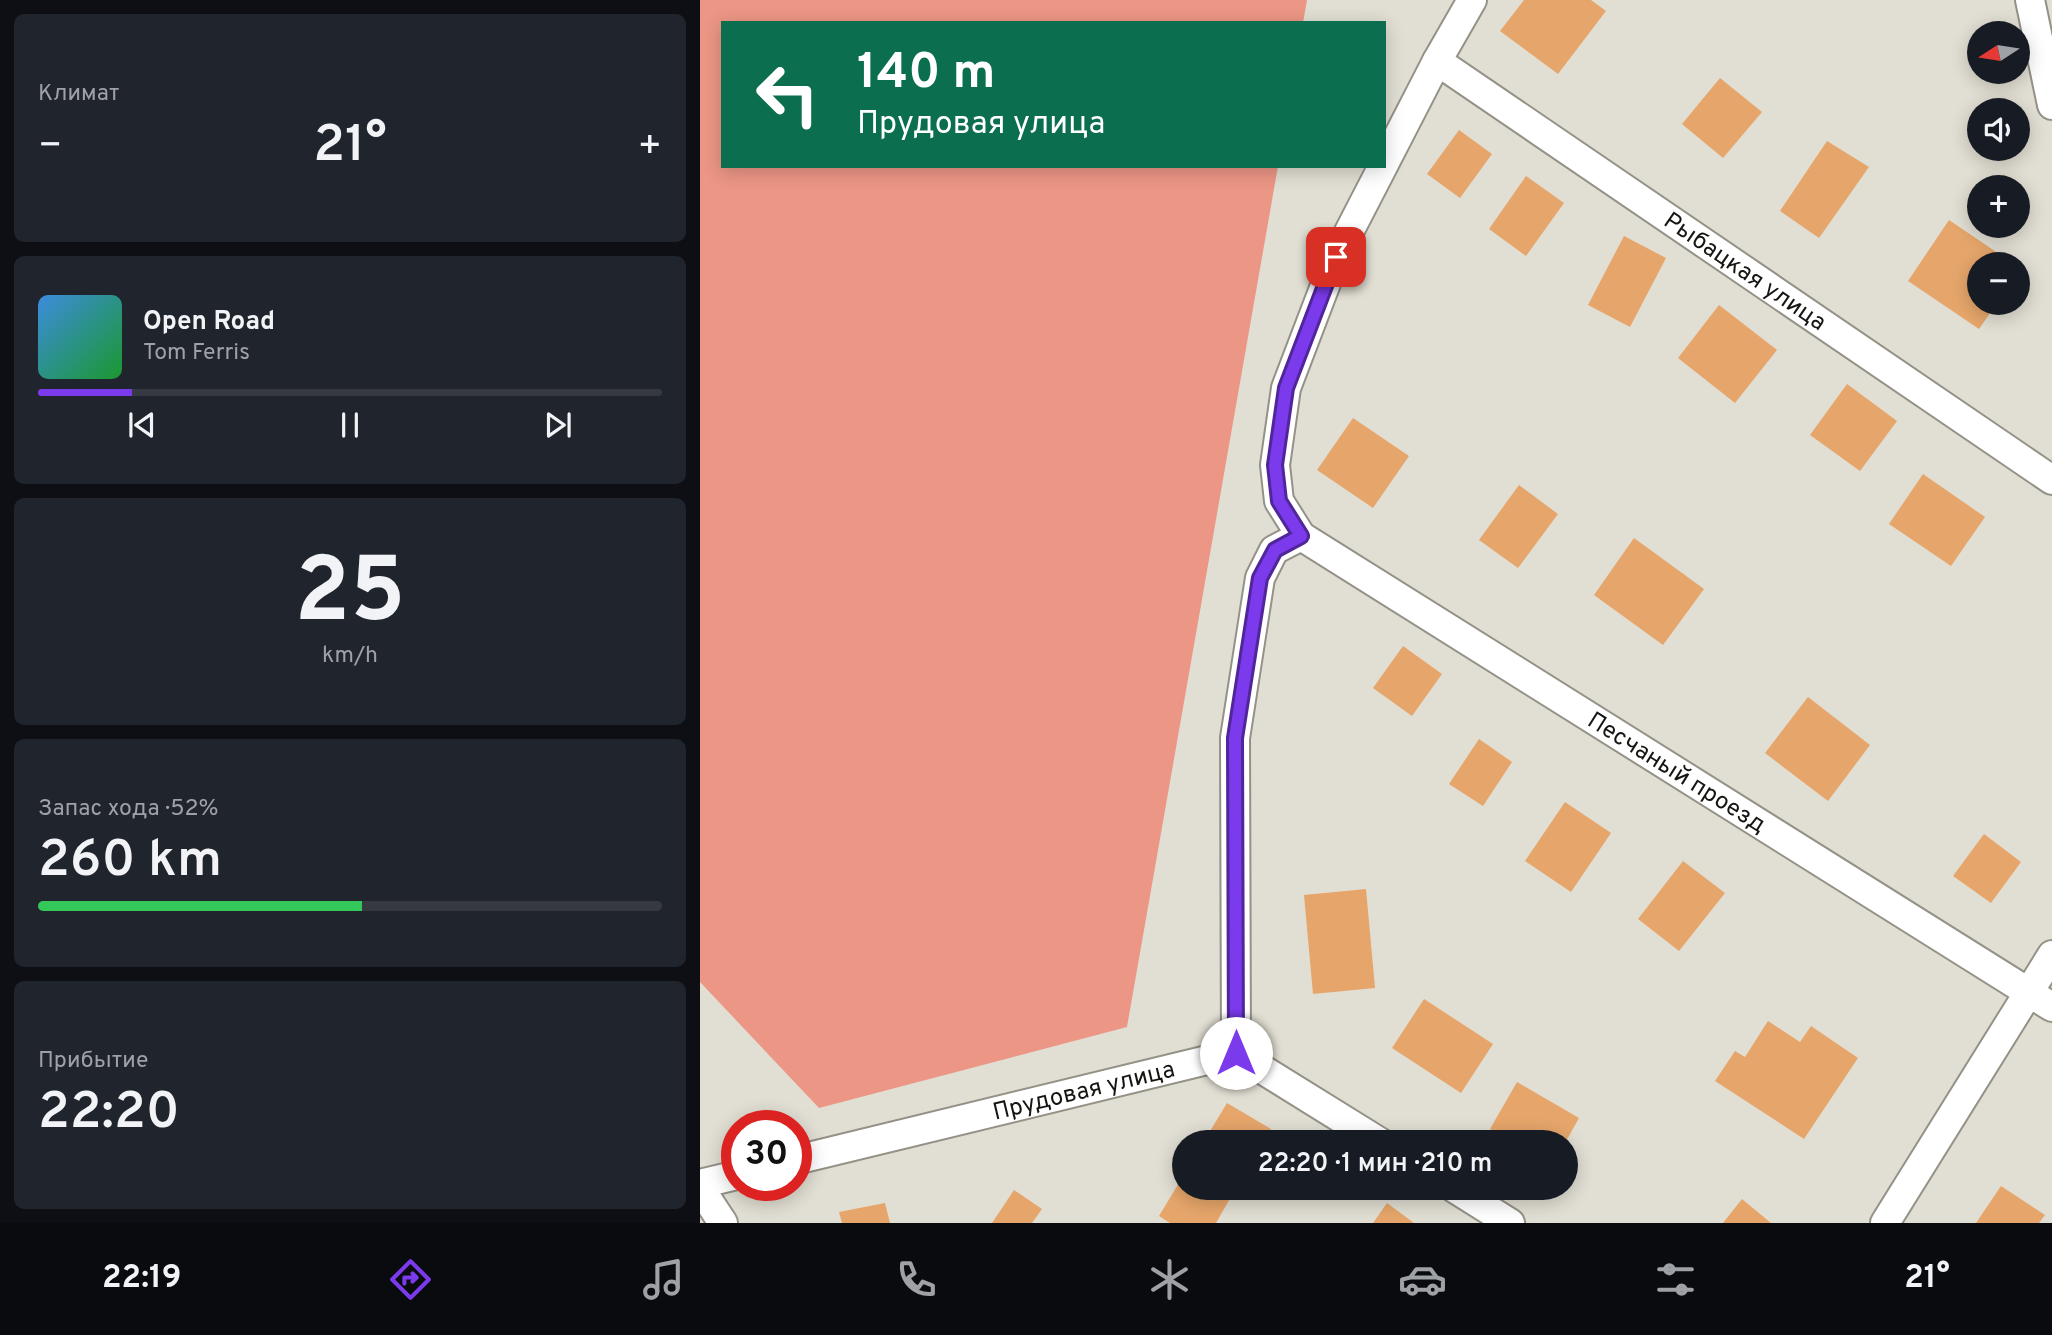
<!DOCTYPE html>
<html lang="ru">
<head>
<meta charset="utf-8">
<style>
  body { margin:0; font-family:Overpass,sans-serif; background:#20242c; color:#f1f3f6; height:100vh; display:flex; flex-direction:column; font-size:26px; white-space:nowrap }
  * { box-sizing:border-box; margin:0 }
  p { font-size:23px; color:#9ea1a6 }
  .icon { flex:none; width:38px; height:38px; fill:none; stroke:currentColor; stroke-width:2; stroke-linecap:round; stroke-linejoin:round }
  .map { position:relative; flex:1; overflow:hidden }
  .drawer { display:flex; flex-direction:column; gap:14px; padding:14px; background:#0d0f14; width:700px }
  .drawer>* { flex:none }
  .guide { position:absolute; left:21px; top:21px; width:665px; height:147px; border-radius:0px; box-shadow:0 4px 18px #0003; background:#0b6e4f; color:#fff; overflow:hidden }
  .needle { width:46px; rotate:258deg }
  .fabs { position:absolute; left:1267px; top:21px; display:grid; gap:14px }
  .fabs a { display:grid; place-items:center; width:63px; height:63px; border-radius:50%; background:#171b24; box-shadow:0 4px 18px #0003; font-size:35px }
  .speed { position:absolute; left:21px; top:1110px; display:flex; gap:14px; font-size:35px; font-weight:700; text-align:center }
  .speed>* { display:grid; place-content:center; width:91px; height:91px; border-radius:50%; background:#171b24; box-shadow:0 4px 18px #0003; line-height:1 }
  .speed .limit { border:10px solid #d22; background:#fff; color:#111 }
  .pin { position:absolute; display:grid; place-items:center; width:60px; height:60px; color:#fff; margin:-30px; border-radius:14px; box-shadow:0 4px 10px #0006 }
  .me { position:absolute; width:77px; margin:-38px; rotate:0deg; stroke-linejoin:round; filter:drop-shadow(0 0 5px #0008) }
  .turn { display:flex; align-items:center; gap:24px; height:147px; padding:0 21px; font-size:32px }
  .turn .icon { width:91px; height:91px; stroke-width:2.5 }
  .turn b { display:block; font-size:49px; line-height:60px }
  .big { font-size:52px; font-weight:600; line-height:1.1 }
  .drawer .widget { flex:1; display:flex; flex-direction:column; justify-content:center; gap:10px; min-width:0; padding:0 24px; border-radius:10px; background:#20242c }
  .drawer .dial { align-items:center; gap:0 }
  .dial b { font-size:91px; line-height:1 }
  .song { display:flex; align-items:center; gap:21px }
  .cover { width:84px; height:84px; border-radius:10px; background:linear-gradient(135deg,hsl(210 70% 55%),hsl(130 70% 35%)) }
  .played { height:7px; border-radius:4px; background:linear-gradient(90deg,#7c3aed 15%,#363941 15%) }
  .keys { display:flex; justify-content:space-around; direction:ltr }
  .heat { display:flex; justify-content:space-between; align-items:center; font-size:38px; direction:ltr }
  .charge { height:10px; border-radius:5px; background:linear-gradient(90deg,#34c759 52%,#363941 0) }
  .trip { position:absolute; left:472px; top:1130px; width:406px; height:70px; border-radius:35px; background:#171b24; box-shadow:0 4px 18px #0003; font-weight:600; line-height:70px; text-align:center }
  .dock { display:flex; height:112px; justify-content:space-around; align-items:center; background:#090b0e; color:#9ea1a6 }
  .dock .icon { width:49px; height:49px }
  .dock .on { color:#7c3aed }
  .dock b { font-size:32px; color:#f1f3f6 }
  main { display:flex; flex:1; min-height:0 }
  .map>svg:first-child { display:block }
  .forest { fill:#ec9685 }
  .building { fill:#e6a66b }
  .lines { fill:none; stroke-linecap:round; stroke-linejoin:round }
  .street-casing { stroke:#949187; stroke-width:32 }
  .street { stroke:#fff; stroke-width:28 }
  .route-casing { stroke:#51269a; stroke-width:18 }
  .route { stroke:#7c3aed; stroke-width:12 }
  .labels { text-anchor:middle; stroke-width:5; stroke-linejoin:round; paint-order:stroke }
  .street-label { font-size:24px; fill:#161512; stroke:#e1ded3 }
</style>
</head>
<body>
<main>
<section class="drawer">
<div class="widget"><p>Климат</p>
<div class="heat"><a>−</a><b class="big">21°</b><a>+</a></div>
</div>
<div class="widget">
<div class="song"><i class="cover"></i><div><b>Open Road</b><p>Tom Ferris</p></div></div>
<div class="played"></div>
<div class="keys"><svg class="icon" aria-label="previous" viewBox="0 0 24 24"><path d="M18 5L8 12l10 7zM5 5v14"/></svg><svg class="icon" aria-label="pause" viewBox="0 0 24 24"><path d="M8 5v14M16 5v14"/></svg><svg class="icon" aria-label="next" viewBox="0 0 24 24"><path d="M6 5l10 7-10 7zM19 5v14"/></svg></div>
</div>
<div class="widget dial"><b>25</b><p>km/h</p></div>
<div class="widget"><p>Запас хода · 52%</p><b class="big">260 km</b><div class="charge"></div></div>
<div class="widget"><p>Прибытие</p><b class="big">22:20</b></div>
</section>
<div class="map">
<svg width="1352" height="1223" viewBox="0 0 1352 1223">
  <rect width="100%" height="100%" fill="#e1ded3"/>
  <path class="forest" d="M 0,0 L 607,0 L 603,23 L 23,23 L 23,166 L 578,166 L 427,1027 L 119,1108 L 0,982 Z"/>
  <g class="building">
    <path d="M 824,0 L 891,0 L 906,11 L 858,74 L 800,31 Z"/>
    <path d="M 1020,78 L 1062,112 L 1023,158 L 982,124 Z"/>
    <path d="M 759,130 L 792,154 L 760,198 L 727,174 Z"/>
    <path d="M 1127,141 L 1169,167 L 1119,238 L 1080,211 Z"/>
    <path d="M 826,176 L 864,203 L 826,256 L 789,229 Z"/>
    <path d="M 1249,220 L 1314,264 L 1279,264 L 1279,303 L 1297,303 L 1279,329 L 1208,281 Z"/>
    <path d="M 924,236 L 966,258 L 930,327 L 888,305 Z"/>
    <path d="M 1019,305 L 1077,350 L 1035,403 L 978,358 Z"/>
    <path d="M 1147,384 L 1197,421 L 1160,471 L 1110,435 Z"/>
    <path d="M 653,418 L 709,456 L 673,508 L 617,470 Z"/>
    <path d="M 1223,474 L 1285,517 L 1251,566 L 1189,524 Z"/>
    <path d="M 819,485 L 858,514 L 818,568 L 779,540 Z"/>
    <path d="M 934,538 L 1004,589 L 963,645 L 894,595 Z"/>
    <path d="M 703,646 L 742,674 L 712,716 L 673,688 Z"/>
    <path d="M 1108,697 L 1170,745 L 1128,801 L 1065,753 Z"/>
    <path d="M 779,739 L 812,762 L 783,806 L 749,784 Z"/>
    <path d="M 865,802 L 911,833 L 871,892 L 825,861 Z"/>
    <path d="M 1284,834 L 1321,862 L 1291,903 L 1253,876 Z"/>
    <path d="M 983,861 L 1025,893 L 979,951 L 938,919 Z"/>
    <path d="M 666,889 L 675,988 L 613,994 L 604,895 Z"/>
    <path d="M 724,999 L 793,1044 L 761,1093 L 692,1048 Z"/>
    <path d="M 1068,1021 L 1100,1042 L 1111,1026 L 1158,1058 L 1104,1139 L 1015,1081 L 1035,1051 L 1045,1057 Z"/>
    <path d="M 817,1082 L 879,1118 L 865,1143 L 814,1143 L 790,1129 Z"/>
    <path d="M 527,1103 L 571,1129 L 563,1143 L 503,1143 Z"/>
    <path d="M 485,1173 L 485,1188 L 536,1188 L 516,1223 L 470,1223 L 459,1216 Z"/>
    <path d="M 1301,1186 L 1345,1215 L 1339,1223 L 1276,1223 Z"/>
    <path d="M 314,1190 L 342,1209 L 332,1223 L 292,1223 Z"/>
    <path d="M 1042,1199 L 1071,1223 L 1023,1223 Z"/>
    <path d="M 185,1203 L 190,1223 L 142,1223 L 139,1212 Z"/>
    <path d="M 687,1203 L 714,1223 L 673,1223 Z"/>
  </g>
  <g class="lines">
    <g class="street-casing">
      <g id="street">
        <path d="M 1330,0 L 1352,105"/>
        <path id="s1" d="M 737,61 L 1352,480"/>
        <path d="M 684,164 L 737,61 L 772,0"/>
        <path id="s2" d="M 683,166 L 636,257 L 586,388 L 575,465 L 579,501 L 601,536 L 1352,1007"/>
        <path d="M 536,1053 L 535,738 L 560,578 L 574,550 L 601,536"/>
        <path d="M 536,1053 L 681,1143"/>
        <path id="s3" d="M 96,1160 L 536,1053"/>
        <path d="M 0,1184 L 37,1175"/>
        <path d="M 0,1188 L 23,1223"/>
        <path d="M 754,1188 L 810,1223"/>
        <path d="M 1185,1223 L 1352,955"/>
      </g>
    </g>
    <use href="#street" class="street"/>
  </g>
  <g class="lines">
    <g class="route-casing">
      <path id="route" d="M 536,1053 L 535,738 L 560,578 L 575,550 L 601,536 L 579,501 L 575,465 L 586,388 L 636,257"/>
    </g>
    <use href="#route" class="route"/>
  </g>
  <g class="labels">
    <g class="street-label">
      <text dy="8" stroke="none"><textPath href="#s1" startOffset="373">Рыбацкая улица</textPath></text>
      <text dy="8" stroke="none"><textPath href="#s2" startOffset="842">Песчаный проезд</textPath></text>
      <text dy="8" stroke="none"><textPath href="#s3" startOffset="296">Прудовая улица</textPath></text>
    </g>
  </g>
</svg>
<div class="fabs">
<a><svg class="needle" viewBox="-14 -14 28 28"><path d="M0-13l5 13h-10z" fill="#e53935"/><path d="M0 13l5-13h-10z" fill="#9ea1a6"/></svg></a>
<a><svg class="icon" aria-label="sound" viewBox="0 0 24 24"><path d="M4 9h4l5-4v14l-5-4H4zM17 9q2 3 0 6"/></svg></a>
<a>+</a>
<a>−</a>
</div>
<div class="speed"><div class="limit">30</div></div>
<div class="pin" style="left:636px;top:257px;background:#d93025"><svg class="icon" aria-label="arrive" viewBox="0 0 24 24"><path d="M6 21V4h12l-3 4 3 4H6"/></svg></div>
<svg class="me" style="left:536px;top:1053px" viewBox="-20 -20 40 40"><circle r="19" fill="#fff"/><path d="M0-13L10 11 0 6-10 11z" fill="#7c3aed"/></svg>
<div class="trip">22:20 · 1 мин · 210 m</div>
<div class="guide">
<div class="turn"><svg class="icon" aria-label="left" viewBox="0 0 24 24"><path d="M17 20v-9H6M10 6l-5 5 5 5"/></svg><div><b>140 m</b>Прудовая улица</div></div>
</div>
</div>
</main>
<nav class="dock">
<b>22:19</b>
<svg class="icon on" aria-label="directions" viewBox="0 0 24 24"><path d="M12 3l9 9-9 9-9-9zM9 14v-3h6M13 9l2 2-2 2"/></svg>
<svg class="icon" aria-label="music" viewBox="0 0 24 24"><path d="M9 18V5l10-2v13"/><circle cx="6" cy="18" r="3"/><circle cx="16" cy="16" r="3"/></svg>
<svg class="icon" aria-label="phone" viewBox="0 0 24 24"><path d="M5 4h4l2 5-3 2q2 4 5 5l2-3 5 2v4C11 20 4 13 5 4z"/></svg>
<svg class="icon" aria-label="climate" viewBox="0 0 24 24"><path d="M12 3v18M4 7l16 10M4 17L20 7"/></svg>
<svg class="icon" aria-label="car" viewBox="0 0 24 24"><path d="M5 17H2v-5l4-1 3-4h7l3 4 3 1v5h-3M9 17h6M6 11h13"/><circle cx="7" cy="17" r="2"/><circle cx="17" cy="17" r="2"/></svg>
<svg class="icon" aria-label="filters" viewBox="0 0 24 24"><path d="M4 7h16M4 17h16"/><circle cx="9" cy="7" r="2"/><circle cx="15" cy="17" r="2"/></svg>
<b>21°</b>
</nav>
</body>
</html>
